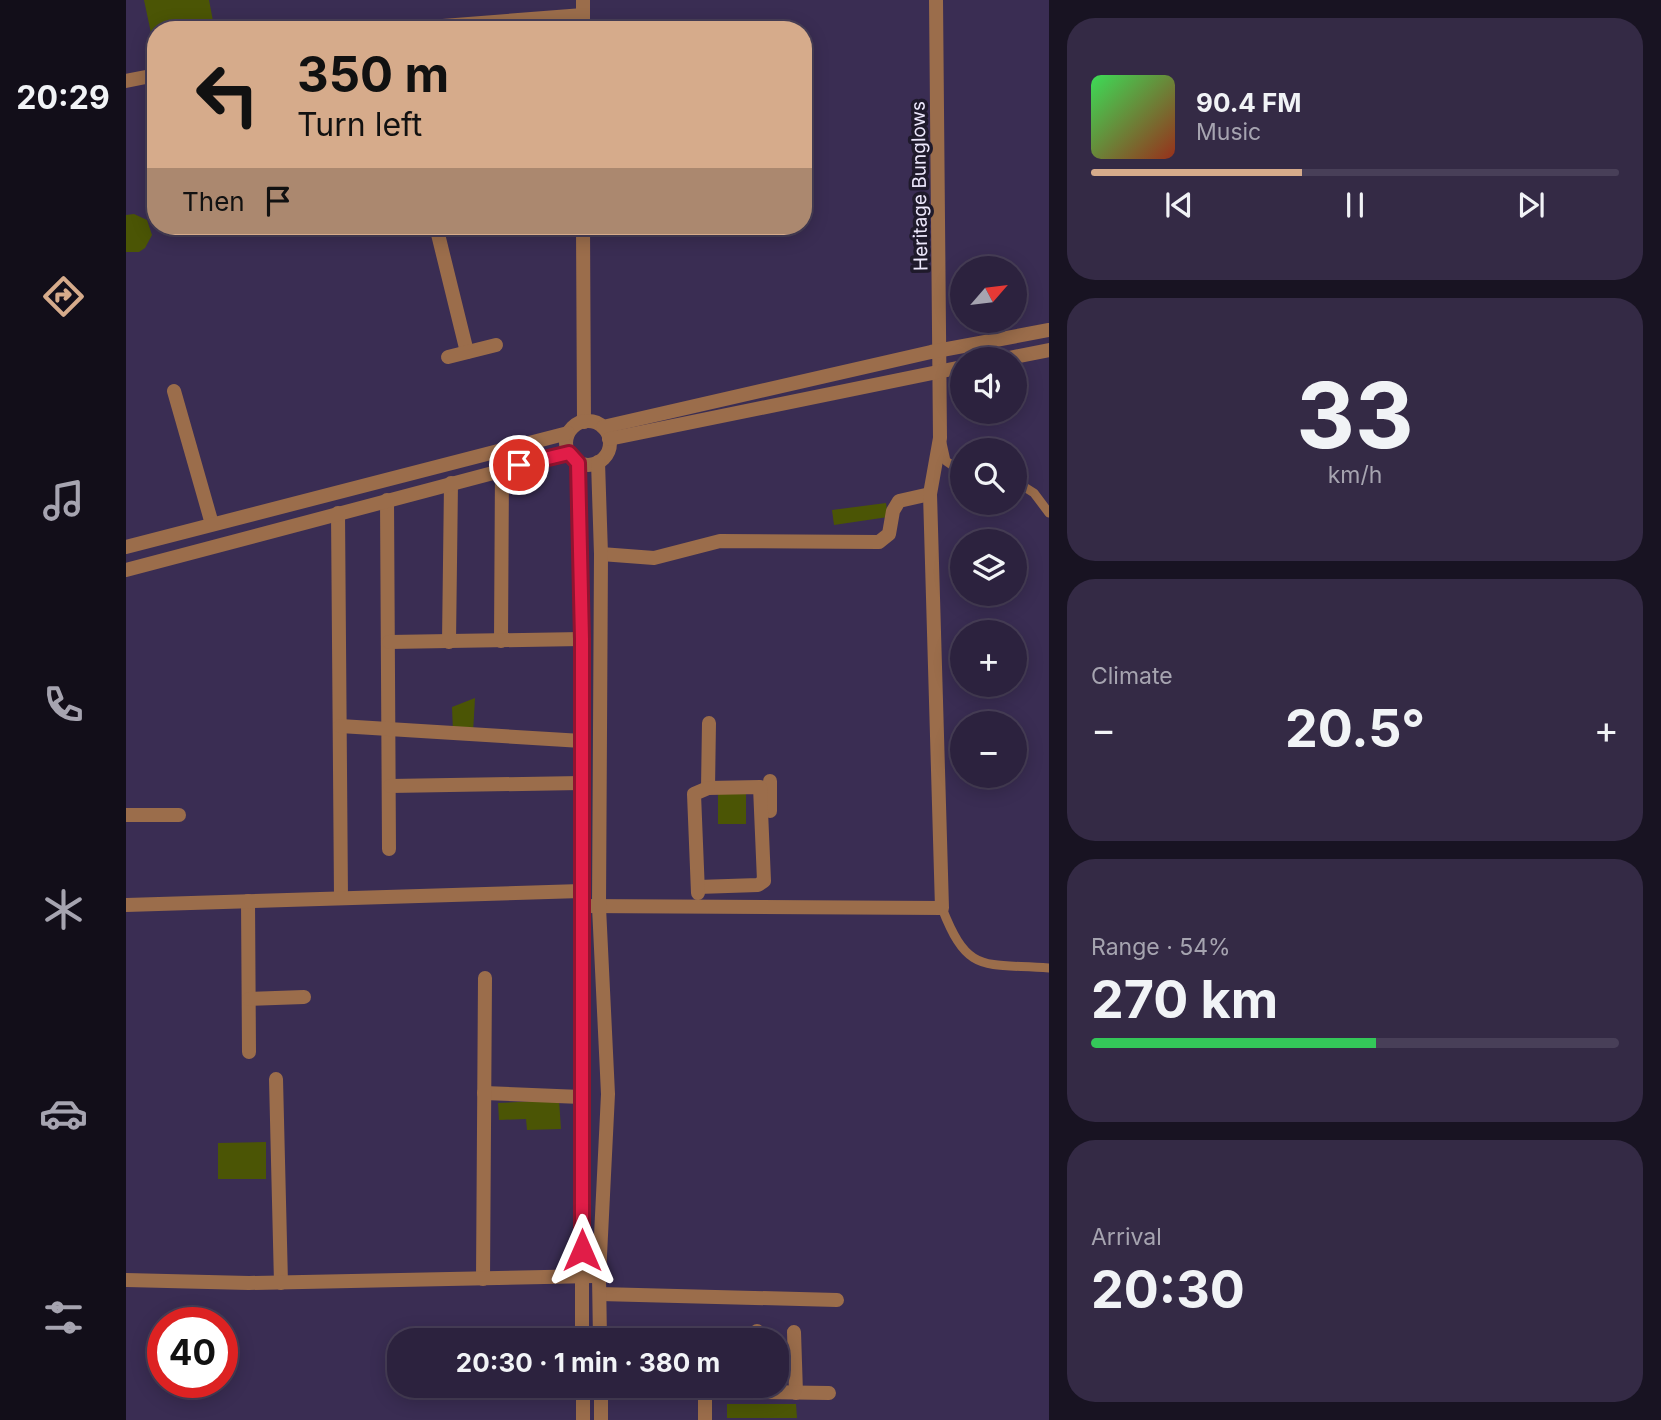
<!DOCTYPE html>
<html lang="en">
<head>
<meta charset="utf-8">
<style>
  body { margin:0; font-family:Inter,sans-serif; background:#342a45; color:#f1f3f6; height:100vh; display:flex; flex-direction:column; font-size:26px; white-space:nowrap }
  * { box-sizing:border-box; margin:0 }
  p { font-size:23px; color:#a6a4b0 }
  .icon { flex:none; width:38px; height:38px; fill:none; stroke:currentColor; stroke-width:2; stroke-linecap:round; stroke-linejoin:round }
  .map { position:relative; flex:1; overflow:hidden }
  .sheet { display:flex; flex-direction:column; gap:18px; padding:18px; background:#181322; width:612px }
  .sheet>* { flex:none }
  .hud { position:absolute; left:21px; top:21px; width:665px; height:214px; border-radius:28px; box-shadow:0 4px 18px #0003,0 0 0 2px #483f58; background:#d6ab8b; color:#111; overflow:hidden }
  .needle { width:46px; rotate:62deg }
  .buttons { position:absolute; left:824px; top:256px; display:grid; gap:14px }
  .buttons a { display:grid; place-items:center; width:77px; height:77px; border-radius:50%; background:#2c223e; box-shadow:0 4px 18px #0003,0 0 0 2px #483f58; font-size:35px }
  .speed { position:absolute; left:21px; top:1307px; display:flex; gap:14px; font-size:35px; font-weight:700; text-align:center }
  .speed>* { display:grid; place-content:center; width:91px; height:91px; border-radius:50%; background:#2c223e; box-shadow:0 4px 18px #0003,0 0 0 2px #483f58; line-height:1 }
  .speed .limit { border:10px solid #d22; background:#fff; color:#111 }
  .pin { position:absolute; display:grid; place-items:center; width:60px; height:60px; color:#fff; margin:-30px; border:4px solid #fff; border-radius:50%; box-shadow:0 2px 7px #0007 }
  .me { position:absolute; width:77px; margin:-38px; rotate:0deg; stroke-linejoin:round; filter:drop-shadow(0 0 5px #0008) }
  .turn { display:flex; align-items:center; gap:24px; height:147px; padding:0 35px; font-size:32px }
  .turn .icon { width:91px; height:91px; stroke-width:2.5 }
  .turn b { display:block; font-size:49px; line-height:60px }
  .then { display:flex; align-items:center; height:66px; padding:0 35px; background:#0003; gap:14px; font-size:26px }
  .big { font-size:52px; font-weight:700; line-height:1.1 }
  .sheet .widget { flex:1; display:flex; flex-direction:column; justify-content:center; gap:10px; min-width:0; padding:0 24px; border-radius:28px; background:#342a45 }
  .sheet .dial { align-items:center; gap:0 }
  .dial b { font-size:91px; line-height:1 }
  .song { display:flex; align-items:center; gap:21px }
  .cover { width:84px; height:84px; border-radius:10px; background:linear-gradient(135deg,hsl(130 70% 55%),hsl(10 70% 35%)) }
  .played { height:7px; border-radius:4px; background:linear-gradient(90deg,#d6ab8b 40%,#483f58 40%) }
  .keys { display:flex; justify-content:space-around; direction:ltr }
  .heat { display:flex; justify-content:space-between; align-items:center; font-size:38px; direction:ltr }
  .charge { height:10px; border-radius:5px; background:linear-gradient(90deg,#34c759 54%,#483f58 0) }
  .trip { position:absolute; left:261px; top:1328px; width:402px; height:70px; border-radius:28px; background:#2c223e; box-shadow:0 4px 18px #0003,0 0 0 2px #483f58; font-weight:700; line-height:70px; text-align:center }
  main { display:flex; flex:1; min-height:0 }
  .dock { display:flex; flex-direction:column; width:126px; justify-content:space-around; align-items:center; background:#120e19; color:#a6a4b0 }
  .dock .icon { width:49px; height:49px }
  .dock .current { color:#d6ab8b }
  .dock b { font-size:32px; color:#f1f3f6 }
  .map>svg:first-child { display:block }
  .green { fill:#4b5505 }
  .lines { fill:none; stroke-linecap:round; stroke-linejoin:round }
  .service { stroke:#9b6d4b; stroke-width:9 }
  .minor { stroke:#9b6d4b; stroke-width:14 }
  .tertiary { stroke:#9b6d4b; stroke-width:14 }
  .route-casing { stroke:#92132f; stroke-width:18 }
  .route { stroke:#e11d48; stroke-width:12 }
  .labels { text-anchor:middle; stroke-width:7; stroke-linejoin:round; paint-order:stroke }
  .street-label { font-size:19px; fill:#ede8fc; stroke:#1f1a2b }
</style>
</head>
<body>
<main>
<nav class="dock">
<b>20:29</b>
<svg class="icon current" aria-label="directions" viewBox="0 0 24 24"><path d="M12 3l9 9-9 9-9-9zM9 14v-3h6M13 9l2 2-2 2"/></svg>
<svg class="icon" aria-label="music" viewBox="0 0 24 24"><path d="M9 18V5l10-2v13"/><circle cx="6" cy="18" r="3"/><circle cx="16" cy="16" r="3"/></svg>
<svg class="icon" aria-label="phone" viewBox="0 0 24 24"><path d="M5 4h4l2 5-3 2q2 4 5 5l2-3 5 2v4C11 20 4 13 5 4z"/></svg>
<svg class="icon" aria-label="climate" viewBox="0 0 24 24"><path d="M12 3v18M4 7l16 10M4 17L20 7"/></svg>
<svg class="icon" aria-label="car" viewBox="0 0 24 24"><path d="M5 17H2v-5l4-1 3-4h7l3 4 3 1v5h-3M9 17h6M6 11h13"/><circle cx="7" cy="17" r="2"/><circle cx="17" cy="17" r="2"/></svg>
<svg class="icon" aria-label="filters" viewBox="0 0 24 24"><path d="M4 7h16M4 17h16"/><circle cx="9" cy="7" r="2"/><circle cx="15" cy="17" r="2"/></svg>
</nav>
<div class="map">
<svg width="923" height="1420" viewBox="0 0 923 1420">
  <rect width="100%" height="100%" fill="#3a2d53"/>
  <g class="green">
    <path d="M 18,0 L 83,0 L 87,21 L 30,30 L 25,33 Z"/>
    <path d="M 8,214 L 21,220 L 26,235 L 19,248 L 13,252 L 0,252 L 0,215 Z"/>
    <path d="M 760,503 L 762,517 L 708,525 L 706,510 Z"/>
    <path d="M 349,698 L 347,733 L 327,732 L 326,707 Z"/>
    <rect x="592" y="790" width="28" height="34"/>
    <path d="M 433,1100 L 435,1129 L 401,1130 L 400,1119 L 373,1120 L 372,1103 Z"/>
    <path d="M 140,1142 L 140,1179 L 92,1179 L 92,1143 Z"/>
    <path d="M 601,1404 L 670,1404 L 671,1418 L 601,1418 Z"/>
  </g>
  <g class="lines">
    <g class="service">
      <path d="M 816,443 L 820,461 L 836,472"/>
      <path d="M 889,481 L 908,493 L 923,513"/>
      <path d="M 816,908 C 842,975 857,963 923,968"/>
    </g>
    <g class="minor">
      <path d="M 265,30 L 457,15"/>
      <path d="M 457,30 L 457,0"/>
      <path d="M 0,81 L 30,75"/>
      <path d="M 310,226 L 341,352"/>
      <path d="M 457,226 L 458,422"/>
      <path d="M 322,357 L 370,345"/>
      <path d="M 48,391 L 86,524"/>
      <path d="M 261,500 L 263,849"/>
      <path d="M 212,513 L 215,898"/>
      <path d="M 475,554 L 528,558 L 594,541 L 753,542 L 763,534 L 767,511 L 773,501 L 804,494"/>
      <path d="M 375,641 L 376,469"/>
      <path d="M 263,642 L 456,639"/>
      <path d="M 323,642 L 325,483"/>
      <path d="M 214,726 L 456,741"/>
      <path d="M 264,786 L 455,783"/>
      <path d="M 644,811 L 644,781"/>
      <path d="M 0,815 L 53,815"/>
      <path d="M 572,887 L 632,885 L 638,881 L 634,787 L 582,788 L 583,723"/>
      <path d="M 572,893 L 568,794 L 582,788"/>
      <path d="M 122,901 L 123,1052"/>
      <path d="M 0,905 L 455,891"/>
      <path d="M 456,906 L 816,908 L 804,494 L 814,438 L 810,0"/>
      <path d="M 123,999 L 178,997"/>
      <path d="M 150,1079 L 155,1283"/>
      <path d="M 358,1093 L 455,1097"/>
      <path d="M 357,1279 L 359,978"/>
      <path d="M 0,1280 L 123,1283 L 468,1276"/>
      <path d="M 474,1294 L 711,1300"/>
      <path d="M 668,1332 L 670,1393"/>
      <path d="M 631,1340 L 631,1331"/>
      <path d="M 579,1391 L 703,1393"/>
      <path d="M 579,1420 L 579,1386"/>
    </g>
    <g class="tertiary">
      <path d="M 878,359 L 923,350"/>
      <circle cx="462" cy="443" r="22"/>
      <path d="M 477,427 L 805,352 L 923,330"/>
      <path d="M 483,439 L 836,367"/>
      <path d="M 472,462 L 475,554 L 473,907 L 482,1094 L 473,1276 L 474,1340"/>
      <path d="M 452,463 L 456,639 L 456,1340"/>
      <path d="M 0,547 L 442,433"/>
      <path d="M 0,570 L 443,453"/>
      <path d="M 457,1386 L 457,1420"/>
      <path d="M 475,1386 L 475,1420"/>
    </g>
  </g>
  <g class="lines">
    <g class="route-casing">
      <path id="route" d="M 393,465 L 443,453 L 452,463 L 456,639 L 456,1250"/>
    </g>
    <use href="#route" class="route"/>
  </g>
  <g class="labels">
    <g class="street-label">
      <text transform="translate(793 186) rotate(-91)" y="7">Heritage Bunglows</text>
    </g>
  </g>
</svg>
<div class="buttons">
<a><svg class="needle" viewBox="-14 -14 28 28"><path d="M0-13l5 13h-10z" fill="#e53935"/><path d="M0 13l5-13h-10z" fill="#a6a4b0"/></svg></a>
<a><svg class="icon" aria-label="sound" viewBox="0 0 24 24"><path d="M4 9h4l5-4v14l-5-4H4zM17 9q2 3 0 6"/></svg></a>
<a><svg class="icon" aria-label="search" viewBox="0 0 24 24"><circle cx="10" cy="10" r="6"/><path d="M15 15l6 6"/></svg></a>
<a><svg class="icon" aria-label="layers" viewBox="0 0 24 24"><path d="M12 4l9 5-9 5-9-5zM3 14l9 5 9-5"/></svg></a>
<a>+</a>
<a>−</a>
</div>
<div class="speed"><div class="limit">40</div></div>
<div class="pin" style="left:393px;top:465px;background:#d93025"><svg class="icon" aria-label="arrive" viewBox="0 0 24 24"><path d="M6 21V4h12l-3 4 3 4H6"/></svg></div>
<svg class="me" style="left:456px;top:1250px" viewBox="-20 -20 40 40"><path d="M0-17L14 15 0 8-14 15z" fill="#e11d48" stroke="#fff" stroke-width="4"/></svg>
<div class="trip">20:30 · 1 min · 380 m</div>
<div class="hud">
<div class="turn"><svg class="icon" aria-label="left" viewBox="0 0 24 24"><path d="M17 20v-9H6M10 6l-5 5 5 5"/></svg><div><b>350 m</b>Turn left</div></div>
<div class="then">Then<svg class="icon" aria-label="arrive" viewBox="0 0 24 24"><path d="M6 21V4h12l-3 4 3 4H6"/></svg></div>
</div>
</div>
<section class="sheet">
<div class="widget">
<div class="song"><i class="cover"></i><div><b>90.4 FM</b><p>Music</p></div></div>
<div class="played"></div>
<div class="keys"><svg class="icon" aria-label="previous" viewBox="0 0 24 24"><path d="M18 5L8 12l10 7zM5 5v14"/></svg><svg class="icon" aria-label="pause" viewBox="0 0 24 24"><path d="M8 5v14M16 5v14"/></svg><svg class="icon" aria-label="next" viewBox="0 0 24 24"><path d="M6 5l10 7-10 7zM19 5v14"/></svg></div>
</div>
<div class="widget dial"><b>33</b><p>km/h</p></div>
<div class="widget"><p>Climate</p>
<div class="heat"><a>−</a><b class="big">20.5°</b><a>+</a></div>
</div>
<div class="widget"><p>Range · 54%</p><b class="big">270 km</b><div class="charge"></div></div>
<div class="widget"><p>Arrival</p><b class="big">20:30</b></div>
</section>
</main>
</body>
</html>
